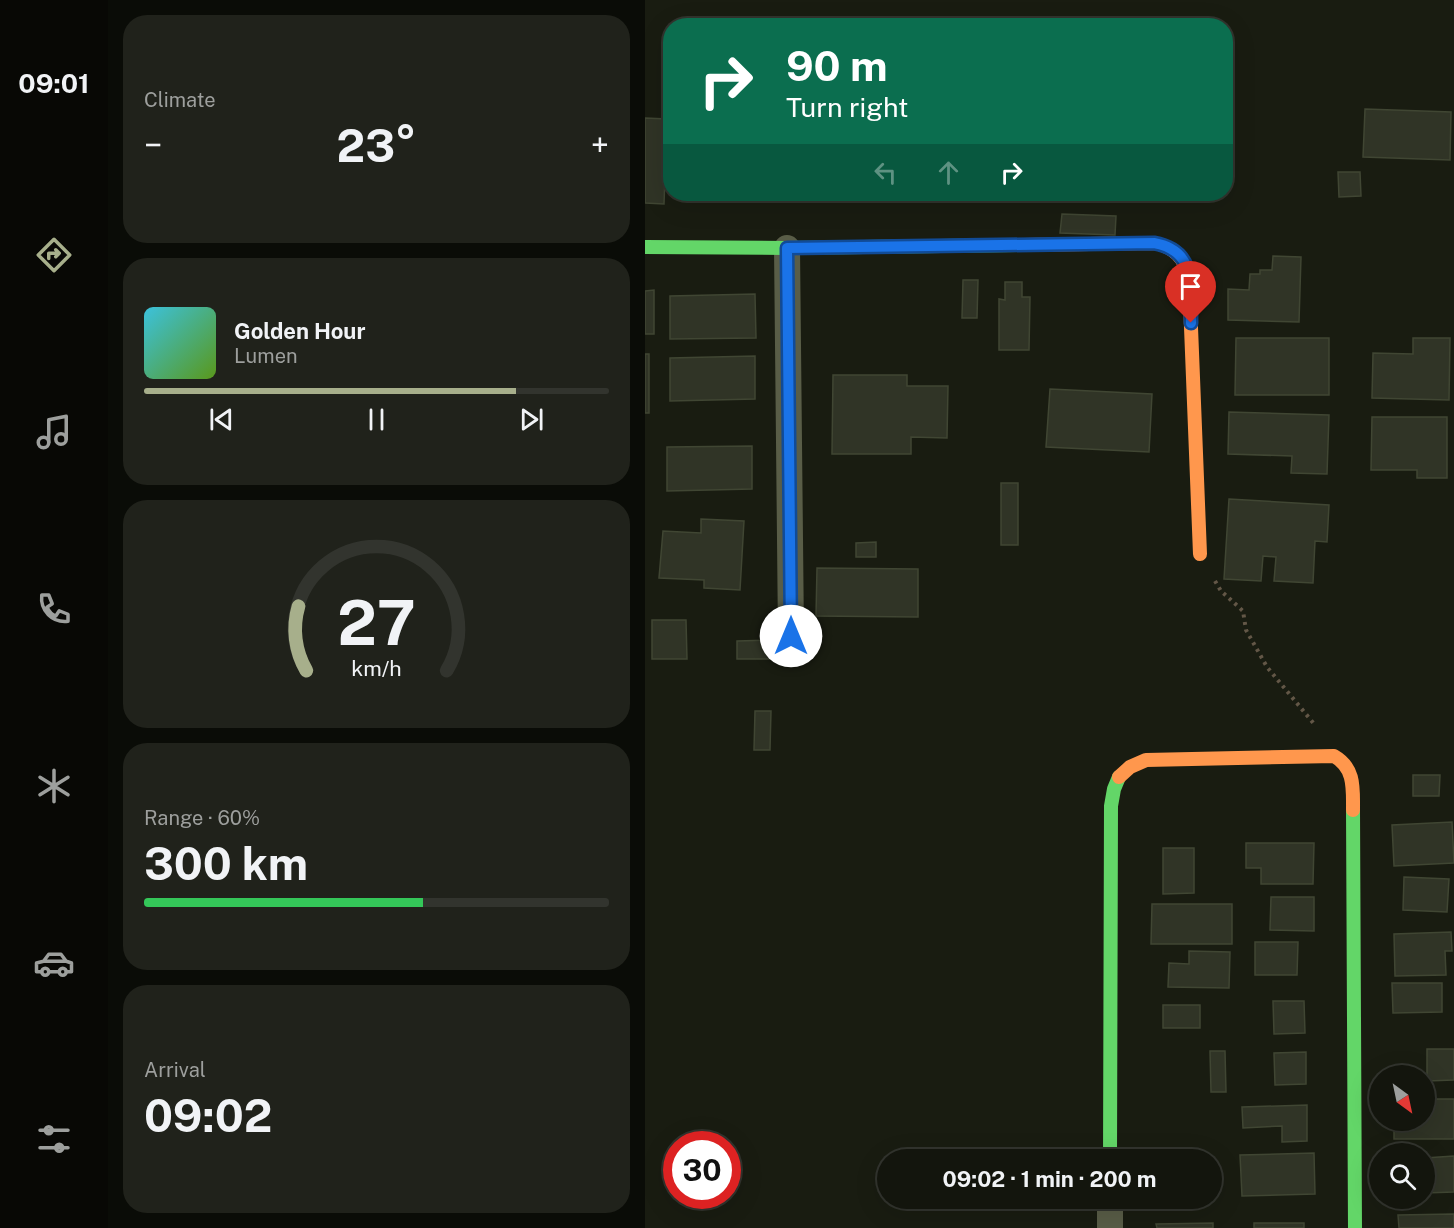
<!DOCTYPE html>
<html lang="en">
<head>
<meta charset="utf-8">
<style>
  body { margin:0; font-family:"Public Sans",sans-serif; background:#20221b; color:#f1f3f6; height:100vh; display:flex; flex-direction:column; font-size:22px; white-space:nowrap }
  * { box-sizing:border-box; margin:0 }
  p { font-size:20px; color:#9d9f9d }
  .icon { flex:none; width:33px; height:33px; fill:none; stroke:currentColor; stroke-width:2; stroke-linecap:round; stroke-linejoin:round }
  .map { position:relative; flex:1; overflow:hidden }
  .side { display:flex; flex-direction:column; gap:15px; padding:15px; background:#0a0c07; width:537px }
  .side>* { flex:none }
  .banner { position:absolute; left:18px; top:18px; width:570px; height:183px; border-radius:24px; box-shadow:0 6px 24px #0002,0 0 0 2px #32342e; background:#0b6e4f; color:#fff; overflow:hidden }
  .needle { width:39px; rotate:147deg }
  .controls { position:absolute; left:724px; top:1065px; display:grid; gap:12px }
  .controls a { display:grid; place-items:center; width:66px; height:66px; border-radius:50%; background:#13150d; box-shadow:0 6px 24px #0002,0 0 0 2px #32342e; font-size:30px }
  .speed { position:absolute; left:18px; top:1131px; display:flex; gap:12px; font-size:30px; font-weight:700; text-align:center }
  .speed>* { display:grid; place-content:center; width:78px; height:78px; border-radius:50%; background:#13150d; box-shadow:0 6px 24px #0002,0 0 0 2px #32342e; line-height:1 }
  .speed .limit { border:9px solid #d22; background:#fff; color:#111 }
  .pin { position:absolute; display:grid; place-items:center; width:51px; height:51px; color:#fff; margin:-62px -26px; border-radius:50% 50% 50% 0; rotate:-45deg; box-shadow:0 0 6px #0007 }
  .pin .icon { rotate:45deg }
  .me { position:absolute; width:66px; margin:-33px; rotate:0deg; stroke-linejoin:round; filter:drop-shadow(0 0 4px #0008) }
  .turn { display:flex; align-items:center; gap:21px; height:126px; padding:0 24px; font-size:27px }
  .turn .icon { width:78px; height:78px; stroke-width:2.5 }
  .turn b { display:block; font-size:42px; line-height:51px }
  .lanes { display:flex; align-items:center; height:57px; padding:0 24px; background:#0003; justify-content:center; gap:30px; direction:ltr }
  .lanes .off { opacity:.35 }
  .big { font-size:45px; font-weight:700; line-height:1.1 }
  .side .tile { flex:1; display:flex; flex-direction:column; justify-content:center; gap:9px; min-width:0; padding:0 21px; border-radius:24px; background:#20221b }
  .side .dial { align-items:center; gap:0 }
  .dial svg { height:156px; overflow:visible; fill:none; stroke:#32342e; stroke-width:7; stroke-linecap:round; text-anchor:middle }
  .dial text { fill:#f1f3f6; stroke:none }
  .song { display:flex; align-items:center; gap:18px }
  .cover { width:72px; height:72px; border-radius:9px; background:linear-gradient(135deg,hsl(190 70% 55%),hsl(90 70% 35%)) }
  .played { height:6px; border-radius:3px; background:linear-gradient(90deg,#a7af8b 80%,#32342e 80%) }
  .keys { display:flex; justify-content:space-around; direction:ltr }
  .heat { display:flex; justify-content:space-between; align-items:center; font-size:33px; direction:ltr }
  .charge { height:9px; border-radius:4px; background:linear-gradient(90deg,#34c759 60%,#32342e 0) }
  .trip { position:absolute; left:232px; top:1149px; width:345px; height:60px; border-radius:30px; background:#13150d; box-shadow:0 6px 24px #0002,0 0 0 2px #32342e; font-weight:700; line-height:60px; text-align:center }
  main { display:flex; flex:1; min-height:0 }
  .menu { display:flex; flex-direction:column; width:108px; justify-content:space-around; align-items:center; background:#080805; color:#9d9f9d }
  .menu .icon { width:42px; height:42px }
  .menu .on { color:#a7af8b }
  .menu b { font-size:27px; color:#f1f3f6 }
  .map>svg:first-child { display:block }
  .building { fill:#303426; stroke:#404633; stroke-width:1.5 }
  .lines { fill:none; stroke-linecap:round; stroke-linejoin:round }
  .path { stroke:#635747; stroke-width:4; stroke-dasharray:3 4.5; stroke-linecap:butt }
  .street { stroke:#595d47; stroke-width:26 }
  .fast { stroke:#63d668; stroke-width:14 }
  .slow { stroke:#ff974d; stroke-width:14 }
  .route-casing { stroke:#114b97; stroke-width:15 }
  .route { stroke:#1a73e8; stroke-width:10 }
</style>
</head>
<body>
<main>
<nav class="menu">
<b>09:01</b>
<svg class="icon on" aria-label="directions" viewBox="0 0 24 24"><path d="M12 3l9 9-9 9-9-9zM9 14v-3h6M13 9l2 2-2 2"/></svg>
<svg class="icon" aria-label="music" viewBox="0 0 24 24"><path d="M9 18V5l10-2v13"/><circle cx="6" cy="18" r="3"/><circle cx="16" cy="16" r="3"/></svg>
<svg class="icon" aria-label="phone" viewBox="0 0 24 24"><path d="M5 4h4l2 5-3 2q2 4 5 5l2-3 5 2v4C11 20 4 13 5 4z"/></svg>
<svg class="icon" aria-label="climate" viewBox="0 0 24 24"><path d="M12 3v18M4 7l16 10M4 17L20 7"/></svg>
<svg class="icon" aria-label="car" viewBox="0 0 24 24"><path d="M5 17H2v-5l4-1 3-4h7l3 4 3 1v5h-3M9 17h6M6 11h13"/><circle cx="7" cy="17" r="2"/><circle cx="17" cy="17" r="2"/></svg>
<svg class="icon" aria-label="filters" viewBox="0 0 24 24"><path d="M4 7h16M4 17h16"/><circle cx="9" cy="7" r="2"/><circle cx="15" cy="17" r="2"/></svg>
</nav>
<section class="side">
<div class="tile"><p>Climate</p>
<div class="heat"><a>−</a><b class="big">23°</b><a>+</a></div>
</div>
<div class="tile">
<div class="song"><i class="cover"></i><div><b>Golden Hour</b><p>Lumen</p></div></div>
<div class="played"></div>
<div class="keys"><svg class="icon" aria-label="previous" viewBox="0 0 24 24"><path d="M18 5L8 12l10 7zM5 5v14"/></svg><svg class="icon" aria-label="pause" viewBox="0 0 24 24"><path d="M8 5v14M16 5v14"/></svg><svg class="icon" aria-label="next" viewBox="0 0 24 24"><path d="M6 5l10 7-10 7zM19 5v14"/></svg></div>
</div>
<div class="tile dial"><svg viewBox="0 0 100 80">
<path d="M14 69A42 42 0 1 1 86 69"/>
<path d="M14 69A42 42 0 0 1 10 36" stroke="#a7af8b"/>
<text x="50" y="56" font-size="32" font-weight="700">27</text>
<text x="50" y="72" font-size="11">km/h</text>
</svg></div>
<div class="tile"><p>Range · 60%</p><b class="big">300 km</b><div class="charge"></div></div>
<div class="tile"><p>Arrival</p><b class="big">09:02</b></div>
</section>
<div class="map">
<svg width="809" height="1228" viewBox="0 0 809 1228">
  <rect width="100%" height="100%" fill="#191c11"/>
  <g class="building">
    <path d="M 720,109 L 806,112 L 805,160 L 718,157 Z"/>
    <path d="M 0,118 L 22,119 L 19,204 L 0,203 Z"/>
    <path d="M 693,172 L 715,172 L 716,196 L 694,197 Z"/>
    <path d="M 417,214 L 471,216 L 470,235 L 415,233 Z"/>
    <path d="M 628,256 L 656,257 L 654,322 L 583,320 L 583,289 L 604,290 L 605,274 L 615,274 L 615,270 L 627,270 Z"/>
    <path d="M 318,280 L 333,280 L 332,318 L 317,318 Z"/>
    <path d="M 360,282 L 377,282 L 377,297 L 385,297 L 384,350 L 354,350 L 354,299 L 360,300 Z"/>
    <path d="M 9,290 L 9,334 L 0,334 L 0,291 Z"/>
    <path d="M 110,294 L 111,338 L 25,339 L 25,296 Z"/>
    <path d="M 591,338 L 684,338 L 684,395 L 590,395 Z"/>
    <path d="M 768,338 L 805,338 L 804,400 L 727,398 L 728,353 L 768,354 Z"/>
    <rect x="0" y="354" width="4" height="59"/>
    <path d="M 110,356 L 110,399 L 25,401 L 25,358 Z"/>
    <path d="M 188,375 L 262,375 L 262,386 L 303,386 L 302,438 L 266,437 L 266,454 L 187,454 Z"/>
    <path d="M 405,389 L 507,394 L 504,452 L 401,447 Z"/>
    <path d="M 584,412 L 684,415 L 682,474 L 646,473 L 647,456 L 583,454 Z"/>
    <path d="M 727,417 L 802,417 L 802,478 L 772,478 L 772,470 L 726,470 Z"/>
    <path d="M 107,446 L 107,489 L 22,491 L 22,447 Z"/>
    <rect x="356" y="483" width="17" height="62"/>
    <path d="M 584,499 L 684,505 L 682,542 L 670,541 L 668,583 L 629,581 L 631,557 L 618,556 L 616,581 L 579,579 Z"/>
    <path d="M 56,519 L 99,521 L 95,590 L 59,588 L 59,580 L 14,578 L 18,531 L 56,533 Z"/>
    <path d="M 231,542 L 231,557 L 211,557 L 211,543 Z"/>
    <path d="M 172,568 L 273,569 L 273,617 L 171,616 Z"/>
    <path d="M 7,620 L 41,620 L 42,659 L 7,659 Z"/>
    <path d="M 125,640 L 126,659 L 92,659 L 92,641 Z"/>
    <path d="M 110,711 L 126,711 L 125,750 L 109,750 Z"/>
    <path d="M 768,775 L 795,775 L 794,796 L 768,796 Z"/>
    <path d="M 807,822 L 809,863 L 749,866 L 747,825 Z"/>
    <path d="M 601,843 L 669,843 L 668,884 L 616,884 L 616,868 L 601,868 Z"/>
    <path d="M 518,848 L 549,848 L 549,893 L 518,894 Z"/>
    <path d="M 759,877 L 804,879 L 802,912 L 758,910 Z"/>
    <path d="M 626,897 L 669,897 L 669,931 L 625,930 Z"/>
    <path d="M 507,904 L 587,904 L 587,944 L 506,944 Z"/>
    <path d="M 806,932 L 807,951 L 800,951 L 801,975 L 750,976 L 749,934 Z"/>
    <path d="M 610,942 L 653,942 L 652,975 L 610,975 Z"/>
    <path d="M 544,951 L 585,952 L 584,988 L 523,987 L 524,963 L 544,964 Z"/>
    <path d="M 747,983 L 797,983 L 797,1012 L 748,1013 Z"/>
    <path d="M 628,1001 L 659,1001 L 660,1033 L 629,1034 Z"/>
    <rect x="518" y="1005" width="37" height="23"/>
    <path d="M 782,1049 L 809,1049 L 809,1080 L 782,1081 Z"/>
    <path d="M 565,1051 L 580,1051 L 581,1092 L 566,1092 Z"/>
    <path d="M 661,1052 L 661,1084 L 630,1085 L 629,1053 Z"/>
    <path d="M 780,1099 L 809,1099 L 809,1139 L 749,1139 L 749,1120 L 780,1120 Z"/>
    <path d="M 662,1105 L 662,1141 L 637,1142 L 637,1126 L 598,1128 L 597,1107 Z"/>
    <path d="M 669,1153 L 670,1194 L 597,1196 L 595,1155 Z"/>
    <path d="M 809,1156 L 809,1192 L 780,1193 L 780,1158 Z"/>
    <path d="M 809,1214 L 809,1228 L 754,1228 L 753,1215 Z"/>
    <path d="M 568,1223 L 568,1228 L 512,1228 L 511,1224 Z"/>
    <rect x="609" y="1223" width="50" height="5"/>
  </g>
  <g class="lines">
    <path class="path" d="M 570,581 L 576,591 L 598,611 L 601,630 L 622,667 L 670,725"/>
    <g class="street">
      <path d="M 142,248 L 146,636"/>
      <path d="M 465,1228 L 465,1198"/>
    </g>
    <g class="fast">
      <path d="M 0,247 L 142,248 L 380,245"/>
      <path d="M 708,810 L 710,1228"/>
      <path d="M 465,1160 L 466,806 L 469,789 L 474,777"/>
    </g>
    <g class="slow">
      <path d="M 380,245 L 509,243 C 529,247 539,257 544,277 L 555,554"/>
      <path d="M 474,777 L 485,767 L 501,760 L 689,756 C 710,768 708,788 708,810"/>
    </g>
  </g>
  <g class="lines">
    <g class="route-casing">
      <path id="route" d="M 146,636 L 142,248 L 509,243 C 553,251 545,288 546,323"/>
    </g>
    <use href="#route" class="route"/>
  </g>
</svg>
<div class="controls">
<a><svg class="needle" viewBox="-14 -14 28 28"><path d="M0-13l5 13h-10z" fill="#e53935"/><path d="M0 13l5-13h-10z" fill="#9d9f9d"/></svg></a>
<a><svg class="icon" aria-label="search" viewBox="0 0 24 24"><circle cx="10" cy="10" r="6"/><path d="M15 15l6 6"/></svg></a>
</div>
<div class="speed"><div class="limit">30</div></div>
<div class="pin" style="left:546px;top:323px;background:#d93025"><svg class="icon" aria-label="arrive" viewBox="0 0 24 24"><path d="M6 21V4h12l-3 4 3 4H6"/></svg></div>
<svg class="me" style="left:146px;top:636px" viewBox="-20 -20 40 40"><circle r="19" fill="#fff"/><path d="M0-13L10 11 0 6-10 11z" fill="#1a73e8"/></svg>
<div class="trip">09:02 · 1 min · 200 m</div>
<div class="banner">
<div class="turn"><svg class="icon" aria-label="right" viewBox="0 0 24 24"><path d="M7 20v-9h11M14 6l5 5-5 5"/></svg><div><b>90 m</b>Turn right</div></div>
<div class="lanes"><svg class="icon off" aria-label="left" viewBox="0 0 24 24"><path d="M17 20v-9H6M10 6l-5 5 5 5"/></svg><svg class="icon off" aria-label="ahead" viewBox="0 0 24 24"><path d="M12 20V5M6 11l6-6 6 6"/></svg><svg class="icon" aria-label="right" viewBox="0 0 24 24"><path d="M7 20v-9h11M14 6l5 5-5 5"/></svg></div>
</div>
</div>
</main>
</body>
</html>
